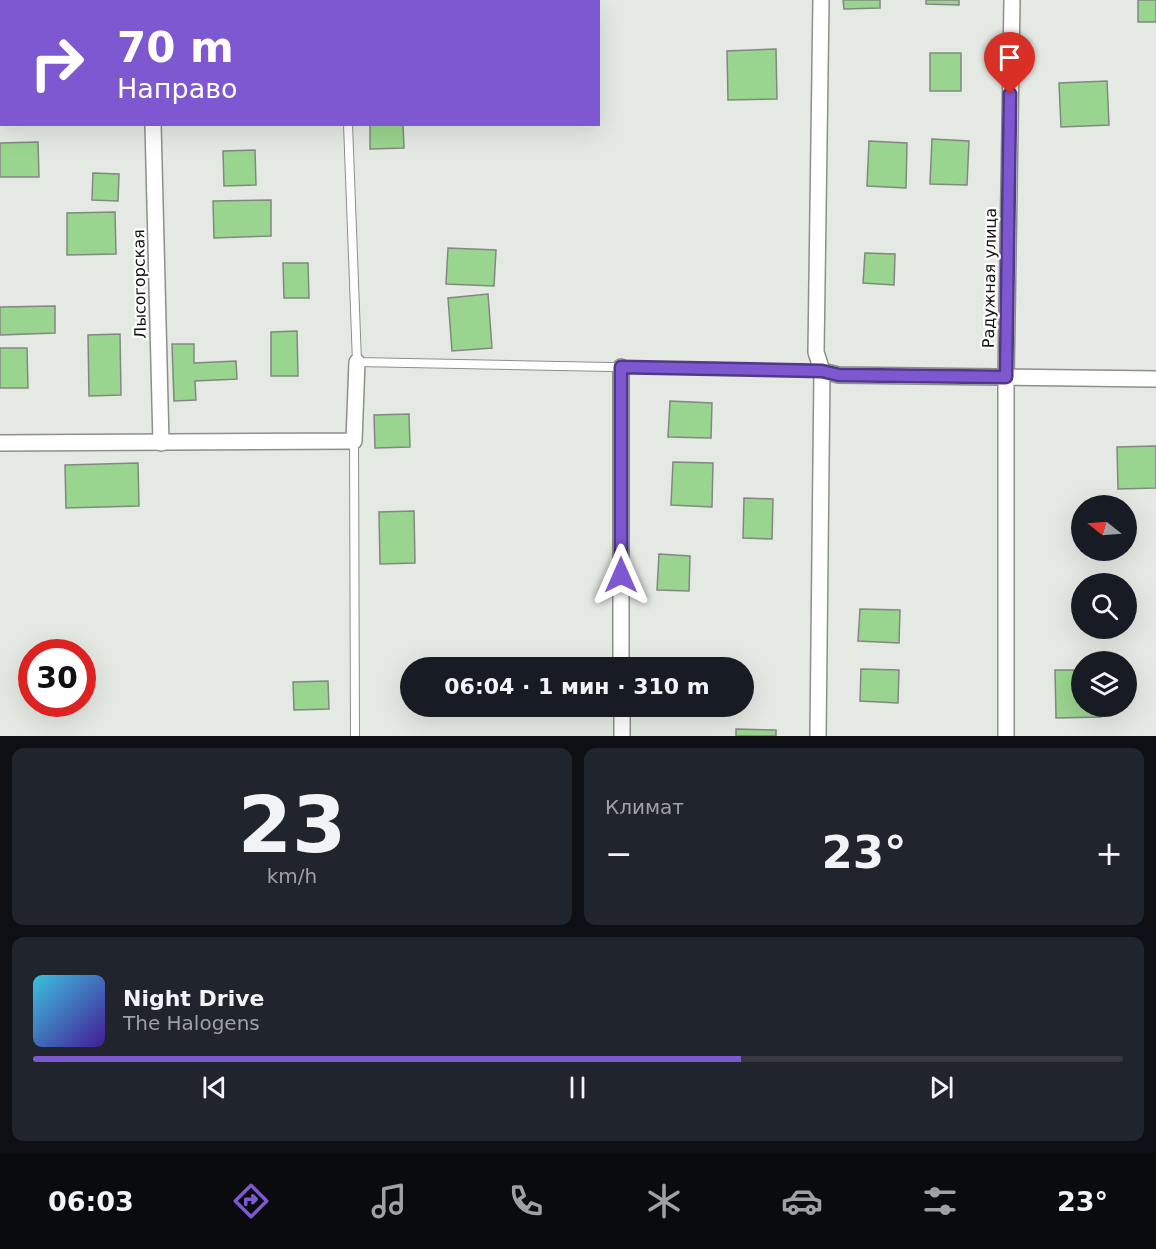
<!DOCTYPE html>
<html lang="ru">
<head>
<meta charset="utf-8">
<style>
  body { margin:0; font-family:"DejaVu Sans",sans-serif; background:#20242c; color:#f1f3f6; height:100vh; display:flex; flex-direction:column; font-size:22px; white-space:nowrap }
  * { box-sizing:border-box; margin:0 }
  p { font-size:20px; color:#9ea1a6 }
  .icon { flex:none; width:33px; height:33px; fill:none; stroke:currentColor; stroke-width:2; stroke-linecap:round; stroke-linejoin:round }
  .map { position:relative; height:736px; overflow:hidden }
  .drawer { display:flex; flex-direction:column; gap:12px; padding:12px; background:#0d0f14; flex:1 }
  .drawer>* { flex:none }
  .hud { position:absolute; left:0px; top:0px; width:600px; height:126px; box-shadow:0 6px 24px #0002; background:#7e58d1; color:#fff; overflow:hidden }
  .needle { width:39px; rotate:287deg }
  .buttons { position:absolute; left:1071px; top:495px; display:grid; gap:12px }
  .buttons a { display:grid; place-items:center; width:66px; height:66px; border-radius:50%; background:#171b24; box-shadow:0 6px 24px #0002; font-size:30px }
  .speed { position:absolute; left:18px; top:639px; display:flex; gap:12px; font-size:30px; font-weight:700; text-align:center }
  .speed>* { display:grid; place-content:center; width:78px; height:78px; border-radius:50%; background:#171b24; box-shadow:0 6px 24px #0002; line-height:1 }
  .speed .limit { border:9px solid #d22; background:#fff; color:#111 }
  .pin { position:absolute; display:grid; place-items:center; width:51px; height:51px; color:#fff; margin:-62px -26px; border-radius:50% 50% 50% 0; rotate:-45deg; box-shadow:0 0 6px #0007 }
  .pin .icon { rotate:45deg }
  .me { position:absolute; width:66px; margin:-33px; rotate:0deg; stroke-linejoin:round; filter:drop-shadow(0 0 4px #0008) }
  .turn { display:flex; align-items:center; gap:21px; height:126px; padding:0 18px; font-size:27px }
  .turn .icon { width:78px; height:78px; stroke-width:2.5 }
  .turn b { display:block; font-size:42px; line-height:51px }
  .big { font-size:45px; font-weight:800; line-height:1.1 }
  .drawer .widget { flex:1; display:flex; flex-direction:column; justify-content:center; gap:9px; min-width:0; padding:0 21px; border-radius:12px; background:#20242c }
  .drawer .dial { align-items:center; gap:0 }
  .dial b { font-size:78px; line-height:1 }
  .song { display:flex; align-items:center; gap:18px }
  .cover { width:72px; height:72px; border-radius:9px; background:linear-gradient(135deg,hsl(190 70% 55%),hsl(260 70% 35%)) }
  .played { height:6px; border-radius:3px; background:linear-gradient(90deg,#7e58d1 65%,#363941 65%) }
  .keys { display:flex; justify-content:space-around; direction:ltr }
  .heat { display:flex; justify-content:space-between; align-items:center; font-size:33px; direction:ltr }
  .drawer .tiles { flex:1; display:grid; gap:12px; grid-template-columns:1fr 1fr }
  .widget:last-child { grid-column:span 2 }
  .trip { position:absolute; left:400px; top:657px; width:354px; height:60px; border-radius:30px; background:#171b24; box-shadow:0 6px 24px #0002; font-weight:800; line-height:60px; text-align:center }
  .tabs { display:flex; height:96px; justify-content:space-around; align-items:center; background:#090b0e; color:#9ea1a6 }
  .tabs .icon { width:42px; height:42px }
  .tabs .selected { color:#7e58d1 }
  .tabs b { font-size:27px; color:#f1f3f6 }
  .map>svg:first-child { display:block }
  .building { fill:#9ad58f; stroke:#828881; stroke-width:1.5 }
  .lines { fill:none; stroke-linecap:round; stroke-linejoin:round }
  .lane-casing { stroke:#8b918a; stroke-width:10 }
  .street-casing { stroke:#8b918a; stroke-width:18 }
  .lane { stroke:#fff; stroke-width:8 }
  .street { stroke:#fff; stroke-width:15 }
  .route-casing { stroke:#523988; stroke-width:15 }
  .route { stroke:#7e58d1; stroke-width:10 }
  .labels { text-anchor:middle; stroke-width:4.5; stroke-linejoin:round; paint-order:stroke }
  .street-label { font-size:16px; fill:#111311; stroke:#fff }
</style>
</head>
<body>
<div class="map">
<svg width="1156" height="736" viewBox="0 0 1156 736">
  <rect width="100%" height="100%" fill="#e4eae3"/>
  <g class="building">
    <path d="M 0,0 L 32,0 L 32,2 L 2,2 L 2,6 L 0,6 Z"/>
    <rect x="461" y="0" width="33" height="2"/>
    <path d="M 843,0 L 880,0 L 880,8 L 844,9 Z"/>
    <path d="M 926,0 L 959,0 L 959,5 L 926,4 Z"/>
    <rect x="1138" y="0" width="18" height="22"/>
    <path d="M 776,49 L 777,99 L 728,100 L 727,51 Z"/>
    <rect x="930" y="53" width="31" height="38"/>
    <rect x="0" y="60" width="2" height="43"/>
    <path d="M 1107,81 L 1109,125 L 1061,127 L 1059,83 Z"/>
    <path d="M 370,124 L 403,124 L 404,148 L 370,149 Z"/>
    <path d="M 932,139 L 969,141 L 967,185 L 930,184 Z"/>
    <path d="M 869,141 L 907,143 L 906,188 L 867,186 Z"/>
    <path d="M 38,142 L 39,177 L 0,177 L 0,143 Z"/>
    <path d="M 255,150 L 256,185 L 224,186 L 223,151 Z"/>
    <path d="M 93,173 L 119,174 L 118,201 L 92,200 Z"/>
    <path d="M 271,200 L 271,236 L 214,238 L 213,201 Z"/>
    <path d="M 115,212 L 116,254 L 67,255 L 67,213 Z"/>
    <path d="M 448,248 L 496,250 L 494,286 L 446,284 Z"/>
    <path d="M 865,253 L 895,254 L 894,285 L 863,283 Z"/>
    <path d="M 283,263 L 308,263 L 309,298 L 284,298 Z"/>
    <path d="M 488,294 L 492,348 L 452,351 L 448,298 Z"/>
    <path d="M 55,306 L 55,333 L 0,335 L 0,307 Z"/>
    <path d="M 297,331 L 298,376 L 271,376 L 271,332 Z"/>
    <path d="M 120,334 L 121,395 L 89,396 L 88,335 Z"/>
    <path d="M 172,344 L 194,344 L 194,363 L 236,361 L 237,379 L 195,381 L 196,400 L 174,401 Z"/>
    <path d="M 0,348 L 27,348 L 28,388 L 0,388 Z"/>
    <path d="M 670,401 L 712,403 L 711,438 L 668,437 Z"/>
    <path d="M 409,414 L 410,447 L 375,448 L 374,415 Z"/>
    <path d="M 1156,446 L 1156,488 L 1118,489 L 1117,447 Z"/>
    <path d="M 673,462 L 713,463 L 712,507 L 671,505 Z"/>
    <path d="M 138,463 L 139,506 L 66,508 L 65,465 Z"/>
    <path d="M 744,498 L 773,499 L 772,539 L 743,538 Z"/>
    <path d="M 414,511 L 415,563 L 380,564 L 379,512 Z"/>
    <path d="M 659,554 L 690,556 L 689,591 L 657,590 Z"/>
    <path d="M 860,609 L 900,610 L 899,643 L 858,641 Z"/>
    <path d="M 861,669 L 899,670 L 898,703 L 860,701 Z"/>
    <path d="M 1055,670 L 1082,670 L 1082,706 L 1101,706 L 1101,717 L 1056,718 Z"/>
    <path d="M 328,681 L 329,709 L 294,710 L 293,682 Z"/>
    <path d="M 736,729 L 776,730 L 776,736 L 736,736 Z"/>
  </g>
  <g class="lines">
    <g class="lane-casing">
      <g id="lane">
        <path d="M 59,0 L 60,2"/>
        <path d="M 346,0 L 346,2"/>
        <path d="M 348,124 L 357,362 L 822,371"/>
        <path d="M 354,441 L 355,736"/>
      </g>
    </g>
    <g class="street-casing">
      <g id="street">
        <path d="M 151,0 L 151,2"/>
        <path d="M 821,0 L 816,352 L 822,371 L 839,375 L 1156,379"/>
        <path d="M 153,124 L 161,443"/>
        <path d="M 621,367 L 621,668"/>
        <path d="M 0,443 L 354,441 L 357,362"/>
        <path d="M 622,706 L 622,736"/>
        <path d="M 818,736 L 822,371"/>
        <path d="M 1006,736 L 1006,377 L 1012,0"/>
      </g>
    </g>
    <use href="#lane" class="lane"/>
    <use href="#street" class="street"/>
  </g>
  <g class="lines">
    <g class="route-casing">
      <path id="route" d="M 621,575 L 621,367 L 822,371 L 839,375 L 1006,377 L 1010,94"/>
    </g>
    <use href="#route" class="route"/>
  </g>
  <g class="labels">
    <g class="street-label">
      <text transform="translate(989 278) rotate(-89)" y="6">Радужная улица</text>
      <text transform="translate(139 284) rotate(-91)" y="6">Лысогорская</text>
    </g>
  </g>
</svg>
<div class="buttons">
<a><svg class="needle" viewBox="-14 -14 28 28"><path d="M0-13l5 13h-10z" fill="#e53935"/><path d="M0 13l5-13h-10z" fill="#9ea1a6"/></svg></a>
<a><svg class="icon" aria-label="search" viewBox="0 0 24 24"><circle cx="10" cy="10" r="6"/><path d="M15 15l6 6"/></svg></a>
<a><svg class="icon" aria-label="layers" viewBox="0 0 24 24"><path d="M12 4l9 5-9 5-9-5zM3 14l9 5 9-5"/></svg></a>
</div>
<div class="speed"><div class="limit">30</div></div>
<div class="pin" style="left:1010px;top:94px;background:#d93025"><svg class="icon" aria-label="arrive" viewBox="0 0 24 24"><path d="M6 21V4h12l-3 4 3 4H6"/></svg></div>
<svg class="me" style="left:621px;top:575px" viewBox="-20 -20 40 40"><path d="M0-17L14 15 0 8-14 15z" fill="#7e58d1" stroke="#fff" stroke-width="4"/></svg>
<div class="trip">06:04 · 1 мин · 310 m</div>
<div class="hud">
<div class="turn"><svg class="icon" aria-label="right" viewBox="0 0 24 24"><path d="M7 20v-9h11M14 6l5 5-5 5"/></svg><div><b>70 m</b>Направо</div></div>
</div>
</div>
<section class="drawer">
<div class="tiles">
<div class="widget dial"><b>23</b><p>km/h</p></div>
<div class="widget"><p>Климат</p>
<div class="heat"><a>−</a><b class="big">23°</b><a>+</a></div>
</div>
<div class="widget">
<div class="song"><i class="cover"></i><div><b>Night Drive</b><p>The Halogens</p></div></div>
<div class="played"></div>
<div class="keys"><svg class="icon" aria-label="previous" viewBox="0 0 24 24"><path d="M18 5L8 12l10 7zM5 5v14"/></svg><svg class="icon" aria-label="pause" viewBox="0 0 24 24"><path d="M8 5v14M16 5v14"/></svg><svg class="icon" aria-label="next" viewBox="0 0 24 24"><path d="M6 5l10 7-10 7zM19 5v14"/></svg></div>
</div>
</div>
</section>
<nav class="tabs">
<b>06:03</b>
<svg class="icon selected" aria-label="directions" viewBox="0 0 24 24"><path d="M12 3l9 9-9 9-9-9zM9 14v-3h6M13 9l2 2-2 2"/></svg>
<svg class="icon" aria-label="music" viewBox="0 0 24 24"><path d="M9 18V5l10-2v13"/><circle cx="6" cy="18" r="3"/><circle cx="16" cy="16" r="3"/></svg>
<svg class="icon" aria-label="phone" viewBox="0 0 24 24"><path d="M5 4h4l2 5-3 2q2 4 5 5l2-3 5 2v4C11 20 4 13 5 4z"/></svg>
<svg class="icon" aria-label="climate" viewBox="0 0 24 24"><path d="M12 3v18M4 7l16 10M4 17L20 7"/></svg>
<svg class="icon" aria-label="car" viewBox="0 0 24 24"><path d="M5 17H2v-5l4-1 3-4h7l3 4 3 1v5h-3M9 17h6M6 11h13"/><circle cx="7" cy="17" r="2"/><circle cx="17" cy="17" r="2"/></svg>
<svg class="icon" aria-label="filters" viewBox="0 0 24 24"><path d="M4 7h16M4 17h16"/><circle cx="9" cy="7" r="2"/><circle cx="15" cy="17" r="2"/></svg>
<b>23°</b>
</nav>
</body>
</html>
